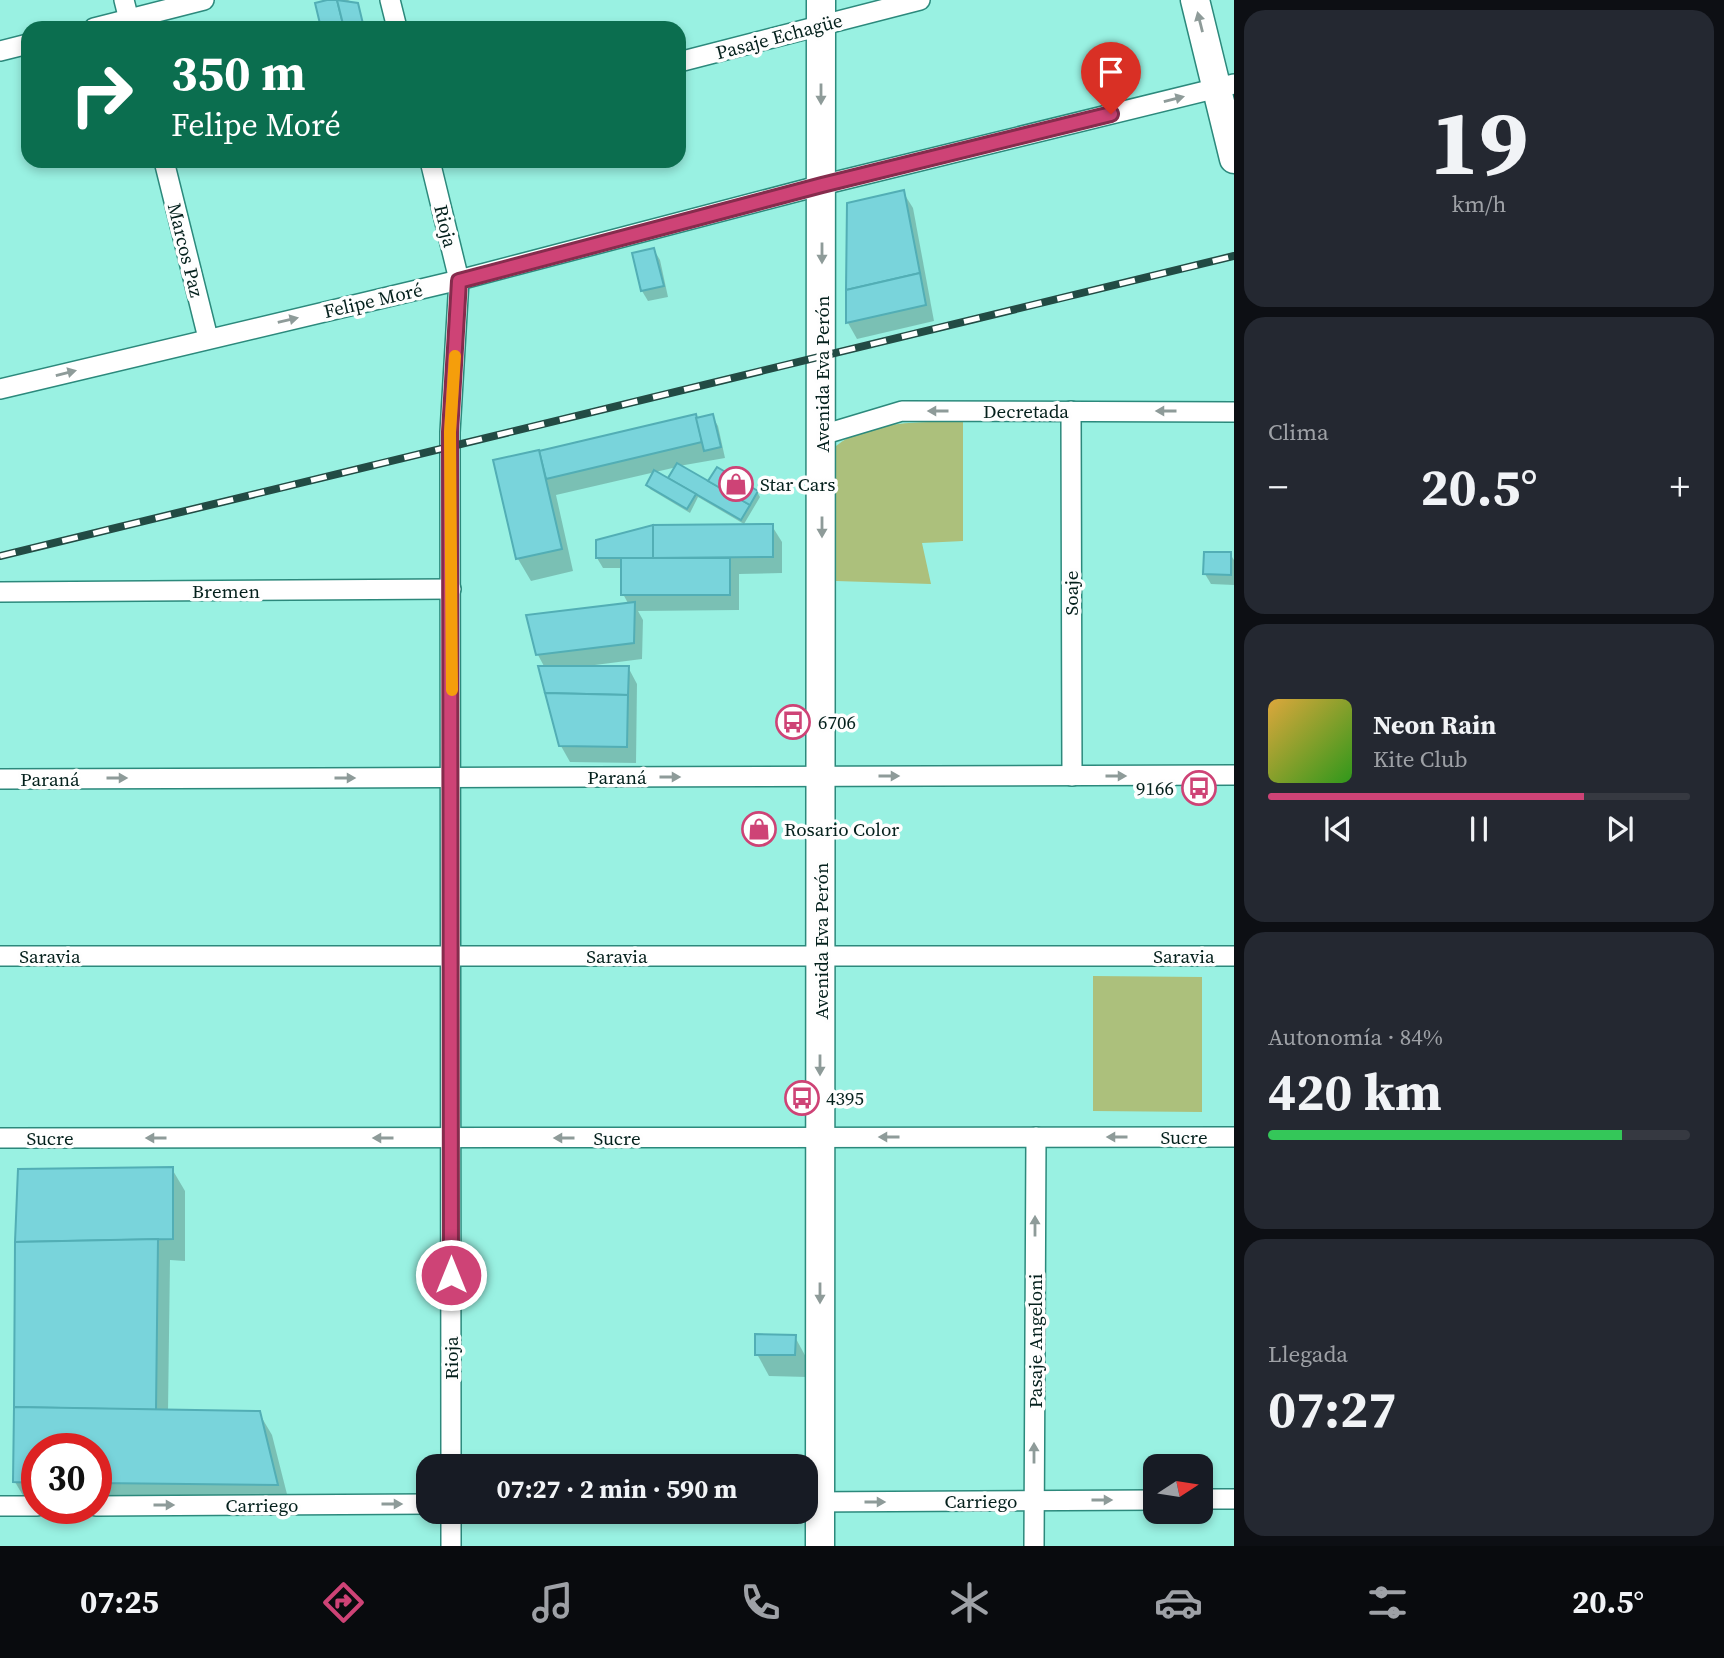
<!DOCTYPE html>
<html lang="es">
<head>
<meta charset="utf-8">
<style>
  body { margin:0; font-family:"Source Serif 4",serif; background:#242831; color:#f1f3f6; height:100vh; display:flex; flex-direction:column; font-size:26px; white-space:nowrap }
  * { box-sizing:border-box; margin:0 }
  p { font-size:23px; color:#9ea1a6 }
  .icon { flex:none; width:38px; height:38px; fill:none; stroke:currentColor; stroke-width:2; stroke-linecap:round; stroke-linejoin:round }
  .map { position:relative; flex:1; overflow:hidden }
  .details { display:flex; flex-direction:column; gap:10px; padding:10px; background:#0d0f14; width:490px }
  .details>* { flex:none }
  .hud { position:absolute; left:21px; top:21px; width:665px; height:147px; border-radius:21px; box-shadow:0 4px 10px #0003; background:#0b6e4f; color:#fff; overflow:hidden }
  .needle { width:46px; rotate:78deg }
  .fabs { position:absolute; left:1143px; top:1454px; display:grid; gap:14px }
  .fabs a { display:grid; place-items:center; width:70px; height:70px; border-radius:14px; background:#171b24; box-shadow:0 4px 10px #0003; font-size:35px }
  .speed { position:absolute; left:21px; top:1433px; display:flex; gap:14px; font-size:35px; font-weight:700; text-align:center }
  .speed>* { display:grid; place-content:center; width:91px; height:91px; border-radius:50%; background:#171b24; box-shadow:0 4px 10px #0003; line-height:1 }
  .speed .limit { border:10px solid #d22; background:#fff; color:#111 }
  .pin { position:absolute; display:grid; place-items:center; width:60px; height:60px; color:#fff; margin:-72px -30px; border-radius:50% 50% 50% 0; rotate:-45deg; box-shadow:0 0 7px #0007 }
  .pin .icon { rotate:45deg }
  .me { position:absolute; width:77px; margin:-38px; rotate:0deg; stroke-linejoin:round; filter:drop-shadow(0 0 5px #0008) }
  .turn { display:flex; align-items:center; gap:24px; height:147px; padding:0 35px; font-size:32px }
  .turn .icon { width:91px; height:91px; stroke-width:2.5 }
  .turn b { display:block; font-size:49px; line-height:60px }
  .big { font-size:52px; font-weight:700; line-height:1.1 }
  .details .tile { flex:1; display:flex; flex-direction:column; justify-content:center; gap:10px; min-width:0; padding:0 24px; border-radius:21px; background:#242831 }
  .details .dial { align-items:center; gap:0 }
  .dial b { font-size:91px; line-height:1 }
  .song { display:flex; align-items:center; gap:21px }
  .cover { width:84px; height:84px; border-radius:10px; background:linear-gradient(135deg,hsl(40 70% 55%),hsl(110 70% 35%)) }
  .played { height:7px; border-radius:4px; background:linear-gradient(90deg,#ce4376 75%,#363941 75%) }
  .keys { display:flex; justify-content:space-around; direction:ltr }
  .heat { display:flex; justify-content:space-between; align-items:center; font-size:38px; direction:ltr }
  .charge { height:10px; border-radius:5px; background:linear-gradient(90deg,#34c759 84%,#363941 0) }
  .trip { position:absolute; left:416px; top:1454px; width:402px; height:70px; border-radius:21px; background:#171b24; box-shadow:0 4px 10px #0003; font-weight:700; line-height:70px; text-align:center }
  .menu { display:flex; height:112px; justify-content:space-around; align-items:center; background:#090b0e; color:#9ea1a6 }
  .menu .icon { width:49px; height:49px }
  .menu .current { color:#ce4376 }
  .menu b { font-size:32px; color:#f1f3f6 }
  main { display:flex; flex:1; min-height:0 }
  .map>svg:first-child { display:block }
  .green { fill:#acc07c }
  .shadow { fill:#0003 }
  .building { fill:#79d4db; stroke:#52aeb5; stroke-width:2 }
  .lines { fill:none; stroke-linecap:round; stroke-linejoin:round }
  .street-casing { stroke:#2c897c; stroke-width:22 }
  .secondary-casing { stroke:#2c897c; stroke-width:31 }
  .street { stroke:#fff; stroke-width:19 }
  .secondary { stroke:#fff; stroke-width:28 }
  .rail-casing { stroke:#224b44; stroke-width:8 }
  .rail { stroke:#fefefe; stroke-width:5; stroke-dasharray:16; stroke-linecap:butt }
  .oneway { fill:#8e9b99 }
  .route-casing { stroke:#862c4d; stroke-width:18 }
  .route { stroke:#ce4376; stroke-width:12 }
  .slow { stroke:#f59e0b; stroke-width:12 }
  .labels { text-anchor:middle; stroke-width:7; stroke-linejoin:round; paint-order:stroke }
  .street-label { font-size:19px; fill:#04201c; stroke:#fefefe }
  .poi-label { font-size:19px; fill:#04201c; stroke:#fefefe; text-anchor:start }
</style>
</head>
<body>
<main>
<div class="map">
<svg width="1234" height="1546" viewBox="0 0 1234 1546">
  <rect width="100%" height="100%" fill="#99f1e2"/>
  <g class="green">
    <path d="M 963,421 L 963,541 L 922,543 L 931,584 L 836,581 L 836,446 C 870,419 921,423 963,421 Z"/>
    <path d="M 1093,976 L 1202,977 L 1202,1112 L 1093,1111 Z"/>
  </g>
  <g class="shadow">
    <path d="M 333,0 L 348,0 L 356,5 L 366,28 L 323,28 Z"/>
    <path d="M 903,192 L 913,208 L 934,321 L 857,339 L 848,323 L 849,204 Z"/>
    <path d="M 654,250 L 660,260 L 668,297 L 648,301 L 642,291 Z"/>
    <path d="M 712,416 L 718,426 L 725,458 L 679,466 L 709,484 L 757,492 L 760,497 L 744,524 L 698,497 L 690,513 L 650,489 L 648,485 L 669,480 L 677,467 L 556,495 L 573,571 L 531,581 L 518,559 L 495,462 Z"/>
    <path d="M 772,526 L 782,542 L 782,573 L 739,574 L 739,610 L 638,611 L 643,620 L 642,659 L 595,665 L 628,667 L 637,684 L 636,763 L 570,762 L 561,746 L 545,668 L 538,655 L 629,605 L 623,594 L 623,568 L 603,568 L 597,558 Z"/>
    <path d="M 1230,554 L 1234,560 L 1234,585 L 1211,584 L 1205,574 Z"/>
    <path d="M 172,1169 L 185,1191 L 185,1261 L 170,1260 L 168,1412 L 259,1413 L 272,1435 L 290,1506 L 96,1505 L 96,1449 L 37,1449 L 37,1504 L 28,1504 L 15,1482 Z"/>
    <path d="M 795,1337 L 807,1359 L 807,1377 L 769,1376 L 757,1354 Z"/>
  </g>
  <g class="building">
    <path d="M 327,0 L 337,0 L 344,28 L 321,28 L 315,3 Z"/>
    <path d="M 337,0 L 358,3 L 364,28 L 344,28 Z"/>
    <path d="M 904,190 L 920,273 L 846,290 L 847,203 Z"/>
    <path d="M 654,248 L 664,286 L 641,291 L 632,253 Z"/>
    <path d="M 920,273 L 926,305 L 846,323 L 846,290 Z"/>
    <path d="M 696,414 L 702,442 L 546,479 L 539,451 Z"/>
    <path d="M 713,414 L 721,447 L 704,451 L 696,418 Z"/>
    <path d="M 539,450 L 562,549 L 516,559 L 493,460 Z"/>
    <path d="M 677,463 L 750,505 L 741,520 L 668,478 Z"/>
    <path d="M 717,467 L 758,491 L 750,505 L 708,481 Z"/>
    <path d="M 654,470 L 696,494 L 687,509 L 646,485 Z"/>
    <path d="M 773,524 L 773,557 L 653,558 L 653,525 Z"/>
    <path d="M 653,525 L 653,558 L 596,558 L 596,540 Z"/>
    <path d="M 1204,552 L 1231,552 L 1231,575 L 1203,574 Z"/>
    <rect x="621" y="558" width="109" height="37"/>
    <path d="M 635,602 L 634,643 L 536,655 L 526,615 Z"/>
    <path d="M 538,666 L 629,666 L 628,695 L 545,693 Z"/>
    <path d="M 545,693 L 628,695 L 627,747 L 559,746 Z"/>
    <path d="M 173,1167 L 173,1239 L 15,1242 L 18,1169 Z"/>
    <path d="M 158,1239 L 156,1410 L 14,1407 L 15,1242 Z"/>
    <path d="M 755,1334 L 796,1335 L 795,1355 L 755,1355 Z"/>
    <path d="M 14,1407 L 260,1411 L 278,1485 L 96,1483 L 96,1449 L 37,1449 L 37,1483 L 13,1482 Z"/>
  </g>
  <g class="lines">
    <g class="street-casing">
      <g id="street">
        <path d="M 124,0 L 131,28"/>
        <path d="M 390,0 L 397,28"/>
        <path d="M 94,28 L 204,0"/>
        <path d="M 0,51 L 28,44"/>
        <path d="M 679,62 L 920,0"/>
        <path d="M 164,161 L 208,338"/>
        <path d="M 430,161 L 459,280 L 450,432 L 451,1466"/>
        <path d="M 0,389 L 459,280 L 822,185 L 1234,84"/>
        <path d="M 1071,411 L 1072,776"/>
        <path d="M 822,435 L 902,411 L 1234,412"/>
        <path d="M 0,592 L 451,589"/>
        <path d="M 0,779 L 1234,775"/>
        <path d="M 0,956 L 1234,956"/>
        <path d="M 0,1138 L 1234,1137"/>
        <path d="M 1200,1499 L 1234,1499"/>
        <path d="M 808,1502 L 1155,1500"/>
        <path d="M 0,1506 L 37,1506"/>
        <path d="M 96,1506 L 429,1504"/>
        <path d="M 451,1546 L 451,1512"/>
        <path d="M 1034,1546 L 1036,1137"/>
      </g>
    </g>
    <g class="secondary-casing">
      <g id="secondary">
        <path d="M 1195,0 L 1234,159"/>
        <path d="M 820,1546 L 821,0"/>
      </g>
    </g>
    <use href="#street" class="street"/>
    <use href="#secondary" class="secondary"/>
    <g class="rail-casing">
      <path id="rail" d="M 0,556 L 1234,256"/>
    </g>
    <use href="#rail" class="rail"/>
  </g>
  <defs><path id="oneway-solid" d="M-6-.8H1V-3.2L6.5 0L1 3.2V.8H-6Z" transform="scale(1.75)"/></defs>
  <g class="oneway">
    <use href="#oneway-solid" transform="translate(1200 22) rotate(-104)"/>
    <use href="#oneway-solid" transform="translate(821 94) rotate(90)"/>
    <use href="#oneway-solid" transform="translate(1174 99) rotate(-14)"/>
    <use href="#oneway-solid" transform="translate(822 253) rotate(90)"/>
    <use href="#oneway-solid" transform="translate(288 320) rotate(-13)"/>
    <use href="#oneway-solid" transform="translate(66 373) rotate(-14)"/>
    <use href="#oneway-solid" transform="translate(938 411) rotate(-180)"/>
    <use href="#oneway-solid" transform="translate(1166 411) rotate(-180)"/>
    <use href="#oneway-solid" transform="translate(822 527) rotate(90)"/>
    <use href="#oneway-solid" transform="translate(889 776)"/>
    <use href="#oneway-solid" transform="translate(1116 776)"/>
    <use href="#oneway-solid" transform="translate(670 777)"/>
    <use href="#oneway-solid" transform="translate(117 778)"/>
    <use href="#oneway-solid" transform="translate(345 778)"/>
    <use href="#oneway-solid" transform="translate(820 1065) rotate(90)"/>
    <use href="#oneway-solid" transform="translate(889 1137) rotate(180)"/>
    <use href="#oneway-solid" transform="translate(1117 1137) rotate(180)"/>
    <use href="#oneway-solid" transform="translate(156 1138) rotate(180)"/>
    <use href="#oneway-solid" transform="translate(383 1138) rotate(180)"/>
    <use href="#oneway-solid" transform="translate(564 1138) rotate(180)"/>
    <use href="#oneway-solid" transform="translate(1035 1226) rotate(-90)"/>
    <use href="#oneway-solid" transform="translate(820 1293) rotate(90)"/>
    <use href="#oneway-solid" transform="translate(1034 1453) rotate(-90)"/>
    <use href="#oneway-solid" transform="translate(1102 1500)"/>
    <use href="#oneway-solid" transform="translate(875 1502)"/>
    <use href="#oneway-solid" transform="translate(392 1504)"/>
    <use href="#oneway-solid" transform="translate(164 1505)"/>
  </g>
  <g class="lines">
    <g class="route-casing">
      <path id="route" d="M 451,1275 L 450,432 L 459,281 L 822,185 L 1111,114"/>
    </g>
    <use href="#route" class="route"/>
    <path class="slow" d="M 452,690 L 450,432 L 455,356"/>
  </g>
  <defs>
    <g id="shop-ring" transform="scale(1.75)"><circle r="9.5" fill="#fefefe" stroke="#ce4376" stroke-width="1.5"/><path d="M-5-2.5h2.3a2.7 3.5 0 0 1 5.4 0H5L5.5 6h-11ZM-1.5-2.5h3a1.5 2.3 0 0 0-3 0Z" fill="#ce4376"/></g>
    <g id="bus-ring" transform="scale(1.75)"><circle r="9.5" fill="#fefefe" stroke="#ce4376" stroke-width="1.5"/><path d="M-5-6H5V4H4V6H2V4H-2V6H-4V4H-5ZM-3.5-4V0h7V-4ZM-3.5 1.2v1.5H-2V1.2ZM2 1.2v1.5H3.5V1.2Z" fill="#ce4376"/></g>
  </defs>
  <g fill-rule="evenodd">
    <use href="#shop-ring" x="736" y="484"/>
    <use href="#bus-ring" x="793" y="722"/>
    <use href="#bus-ring" x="1199" y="788"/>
    <use href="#shop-ring" x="759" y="829"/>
    <use href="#bus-ring" x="802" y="1098"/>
  </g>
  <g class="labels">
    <g class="street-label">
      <text transform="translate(779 36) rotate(-15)" y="7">Pasaje Echagüe</text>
      <text transform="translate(446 226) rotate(76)" y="7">Rioja</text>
      <text transform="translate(186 250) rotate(76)" y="7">Marcos Paz</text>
      <text transform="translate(373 300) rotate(-13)" y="7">Felipe Moré</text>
      <text transform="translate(822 374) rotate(-90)" y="7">Avenida Eva Perón</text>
      <text x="1026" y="418">Decretada</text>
      <text x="226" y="598">Bremen</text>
      <text transform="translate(1071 593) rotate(-90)" y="7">Soaje</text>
      <text x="617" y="784">Paraná</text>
      <text x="50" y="786">Paraná</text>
      <text transform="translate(821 941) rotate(-90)" y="7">Avenida Eva Perón</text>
      <text x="50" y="963">Saravia</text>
      <text x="617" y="963">Saravia</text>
      <text x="1184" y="963">Saravia</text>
      <text x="1184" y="1144">Sucre</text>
      <text x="50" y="1145">Sucre</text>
      <text x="617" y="1145">Sucre</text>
      <text transform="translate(1035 1341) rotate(-90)" y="7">Pasaje Angeloni</text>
      <text transform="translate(451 1358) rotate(-90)" y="7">Rioja</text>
      <text x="981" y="1508">Carriego</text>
      <text x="262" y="1512">Carriego</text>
    </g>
    <g class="poi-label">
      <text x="760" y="491">Star Cars</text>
      <text x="818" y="729">6706</text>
      <text x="1174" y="795" text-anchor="end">9166</text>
      <text x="784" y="836">Rosario Color</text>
      <text x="826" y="1105">4395</text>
    </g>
  </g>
</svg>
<div class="fabs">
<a><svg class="needle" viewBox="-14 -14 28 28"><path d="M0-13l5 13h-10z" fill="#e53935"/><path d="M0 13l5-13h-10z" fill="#9ea1a6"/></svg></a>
</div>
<div class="speed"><div class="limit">30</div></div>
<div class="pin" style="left:1111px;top:114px;background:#d93025"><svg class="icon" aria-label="arrive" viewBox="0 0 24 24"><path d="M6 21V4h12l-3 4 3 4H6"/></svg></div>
<svg class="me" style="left:451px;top:1275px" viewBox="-20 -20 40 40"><circle r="17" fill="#ce4376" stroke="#fff" stroke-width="3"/><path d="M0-11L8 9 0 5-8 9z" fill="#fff"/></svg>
<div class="trip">07:27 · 2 min · 590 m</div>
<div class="hud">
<div class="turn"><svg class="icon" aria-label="right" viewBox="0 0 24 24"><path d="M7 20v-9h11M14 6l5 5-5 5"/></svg><div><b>350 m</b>Felipe Moré</div></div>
</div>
</div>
<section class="details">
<div class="tile dial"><b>19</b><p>km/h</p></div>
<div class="tile"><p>Clima</p>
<div class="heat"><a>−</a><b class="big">20.5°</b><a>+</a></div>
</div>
<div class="tile">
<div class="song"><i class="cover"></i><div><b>Neon Rain</b><p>Kite Club</p></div></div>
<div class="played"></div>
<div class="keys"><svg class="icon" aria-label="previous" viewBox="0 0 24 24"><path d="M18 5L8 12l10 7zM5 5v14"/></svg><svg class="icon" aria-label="pause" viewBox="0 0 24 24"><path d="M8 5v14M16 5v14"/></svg><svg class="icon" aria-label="next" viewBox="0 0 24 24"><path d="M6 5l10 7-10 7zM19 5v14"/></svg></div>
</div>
<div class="tile"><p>Autonomía · 84%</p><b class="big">420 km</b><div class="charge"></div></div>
<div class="tile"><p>Llegada</p><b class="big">07:27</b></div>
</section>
</main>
<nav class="menu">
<b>07:25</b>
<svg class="icon current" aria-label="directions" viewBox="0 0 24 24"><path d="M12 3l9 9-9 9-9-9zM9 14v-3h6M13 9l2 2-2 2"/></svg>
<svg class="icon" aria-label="music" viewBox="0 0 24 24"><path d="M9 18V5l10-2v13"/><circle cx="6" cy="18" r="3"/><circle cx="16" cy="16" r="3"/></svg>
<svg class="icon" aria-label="phone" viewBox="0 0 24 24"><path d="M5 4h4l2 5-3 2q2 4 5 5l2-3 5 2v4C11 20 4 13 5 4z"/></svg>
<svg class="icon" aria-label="climate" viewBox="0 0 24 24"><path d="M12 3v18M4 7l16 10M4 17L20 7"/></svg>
<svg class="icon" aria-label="car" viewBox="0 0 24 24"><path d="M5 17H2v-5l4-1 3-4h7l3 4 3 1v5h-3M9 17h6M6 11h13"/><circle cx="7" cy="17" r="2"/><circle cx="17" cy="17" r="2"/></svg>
<svg class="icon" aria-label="filters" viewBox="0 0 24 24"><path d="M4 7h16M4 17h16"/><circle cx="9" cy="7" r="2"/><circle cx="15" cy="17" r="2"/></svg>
<b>20.5°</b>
</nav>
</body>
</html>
